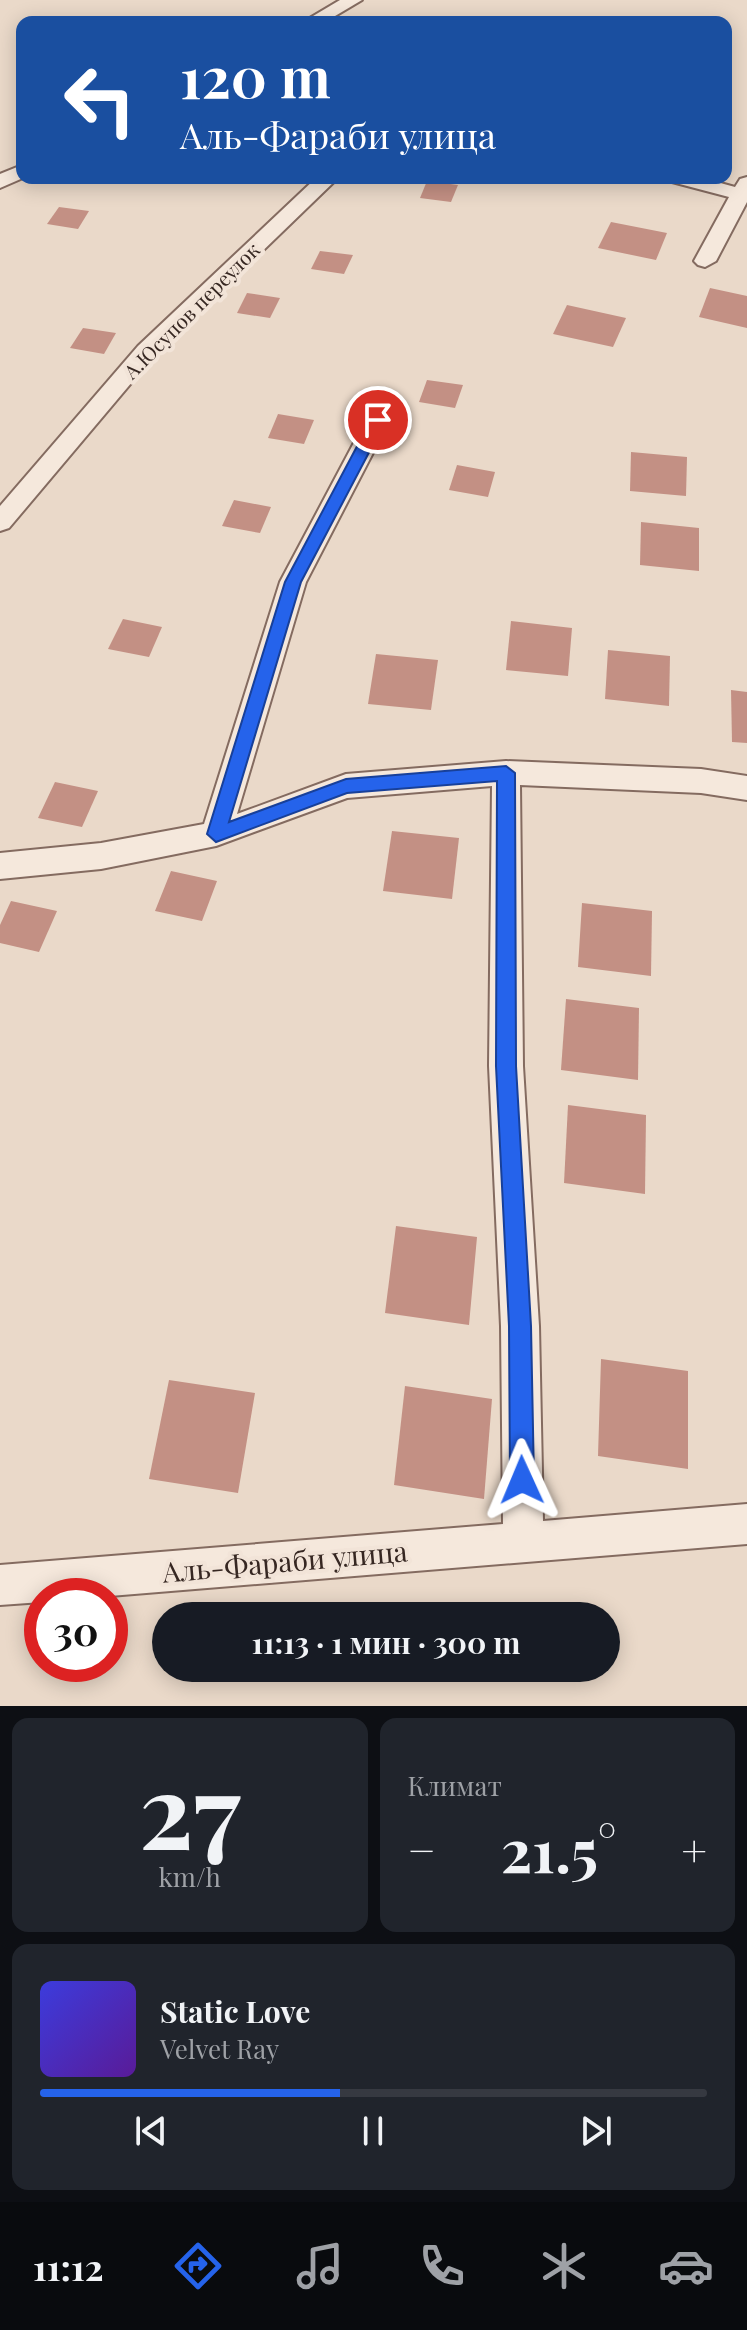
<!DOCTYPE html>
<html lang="ru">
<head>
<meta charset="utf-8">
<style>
  body { margin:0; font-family:"Playfair Display",serif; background:#20242c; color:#f1f3f6; height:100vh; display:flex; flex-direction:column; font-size:30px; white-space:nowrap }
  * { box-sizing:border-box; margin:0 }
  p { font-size:26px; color:#9ea1a6 }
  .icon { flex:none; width:44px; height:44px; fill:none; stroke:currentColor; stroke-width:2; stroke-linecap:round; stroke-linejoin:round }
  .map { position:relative; height:1706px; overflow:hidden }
  .drawer { display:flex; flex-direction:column; gap:12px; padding:12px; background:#0d0f14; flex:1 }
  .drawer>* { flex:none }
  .guide { position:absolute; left:16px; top:16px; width:716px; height:168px; border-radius:16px; box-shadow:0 4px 20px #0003; background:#1a4fa0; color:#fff; overflow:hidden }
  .speed { position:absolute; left:24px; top:1578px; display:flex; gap:16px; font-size:40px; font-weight:700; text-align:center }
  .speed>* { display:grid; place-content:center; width:104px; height:104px; border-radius:50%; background:#171b24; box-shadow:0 4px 20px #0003; line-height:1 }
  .speed .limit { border:12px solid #d22; background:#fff; color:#111 }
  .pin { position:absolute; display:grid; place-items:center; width:68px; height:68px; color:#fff; margin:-34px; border:4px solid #fff; border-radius:50%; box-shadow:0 2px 8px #0007 }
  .me { position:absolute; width:88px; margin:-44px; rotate:359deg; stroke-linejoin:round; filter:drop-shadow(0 0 6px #0008) }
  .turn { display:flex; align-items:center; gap:28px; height:168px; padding:0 32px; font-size:36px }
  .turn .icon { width:104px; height:104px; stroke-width:2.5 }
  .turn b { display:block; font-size:56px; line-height:68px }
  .big { font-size:60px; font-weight:700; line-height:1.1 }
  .drawer .tile { flex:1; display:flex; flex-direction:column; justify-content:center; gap:12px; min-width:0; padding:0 28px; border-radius:16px; background:#20242c }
  .drawer .dial { align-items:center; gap:0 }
  .dial b { font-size:104px; line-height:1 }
  .song { display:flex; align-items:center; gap:24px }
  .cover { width:96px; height:96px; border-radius:12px; background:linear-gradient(135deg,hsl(240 70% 55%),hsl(270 70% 35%)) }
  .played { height:8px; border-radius:4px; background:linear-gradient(90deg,#2563eb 45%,#363941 45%) }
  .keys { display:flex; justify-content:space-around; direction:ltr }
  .heat { display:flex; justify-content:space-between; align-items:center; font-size:44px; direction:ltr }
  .drawer .tiles { flex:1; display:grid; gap:12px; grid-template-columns:1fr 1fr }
  .tile:last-child { grid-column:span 2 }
  .trip { position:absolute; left:152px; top:1602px; width:468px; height:80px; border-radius:40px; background:#171b24; box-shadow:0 4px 20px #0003; font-weight:700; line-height:80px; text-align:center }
  .tab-bar { display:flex; height:128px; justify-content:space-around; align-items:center; background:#090b0e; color:#9ea1a6 }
  .tab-bar .icon { width:56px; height:56px }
  .tab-bar .current { color:#2563eb }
  .tab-bar b { font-size:36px; color:#f1f3f6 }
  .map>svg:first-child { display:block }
  .building { fill:#c39084 }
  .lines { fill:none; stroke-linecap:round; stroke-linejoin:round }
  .street-casing { stroke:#846b60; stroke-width:4 }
  .street { fill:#f5e8dc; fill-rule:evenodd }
  .route { fill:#2563eb; stroke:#184099; stroke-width:2 }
  .labels { text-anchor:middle; stroke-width:8; stroke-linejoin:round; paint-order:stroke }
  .far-street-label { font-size:20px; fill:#362722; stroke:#f2e4d8 }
  .near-street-label { font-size:28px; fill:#362722; stroke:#f2e4d8 }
</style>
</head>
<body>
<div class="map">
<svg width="747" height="1706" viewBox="0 0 747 1706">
  <rect width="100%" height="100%" fill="#ead9c9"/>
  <g class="building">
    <path d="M 427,181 L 458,185 L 451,202 L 420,198 Z"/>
    <path d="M 59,207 L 89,211 L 78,229 L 47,224 Z"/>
    <path d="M 611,222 L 667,233 L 656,260 L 598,248 Z"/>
    <path d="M 320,251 L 353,255 L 344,274 L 311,269 Z"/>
    <path d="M 710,288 L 747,296 L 747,328 L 699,317 Z"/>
    <path d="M 247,293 L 280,298 L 270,318 L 237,313 Z"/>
    <path d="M 567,305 L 626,318 L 613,347 L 553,334 Z"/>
    <path d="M 83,328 L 116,333 L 104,354 L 70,348 Z"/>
    <path d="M 427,380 L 463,385 L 455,408 L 419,402 Z"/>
    <path d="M 278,414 L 314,420 L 304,444 L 268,438 Z"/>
    <path d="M 631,452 L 687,457 L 686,496 L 630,491 Z"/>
    <path d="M 457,465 L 495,472 L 488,497 L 449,490 Z"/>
    <path d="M 234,500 L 271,507 L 260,533 L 222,526 Z"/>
    <path d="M 641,522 L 699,528 L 699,571 L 640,565 Z"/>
    <path d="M 123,619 L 162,627 L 149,657 L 108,649 Z"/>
    <path d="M 511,621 L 572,628 L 568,676 L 506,670 Z"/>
    <path d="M 608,650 L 670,656 L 669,706 L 605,699 Z"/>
    <path d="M 376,654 L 438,660 L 431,710 L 368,704 Z"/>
    <path d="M 731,690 L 747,692 L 747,743 L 732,742 Z"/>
    <path d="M 55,782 L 98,791 L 82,827 L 38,818 Z"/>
    <path d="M 392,831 L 459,838 L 452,899 L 383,891 Z"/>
    <path d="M 171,871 L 217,881 L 202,921 L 155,911 Z"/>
    <path d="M 11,901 L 57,911 L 39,952 L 0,943 L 0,925 Z"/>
    <path d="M 582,903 L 652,911 L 651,976 L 578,967 Z"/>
    <path d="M 566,999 L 639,1008 L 638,1080 L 561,1070 Z"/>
    <path d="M 568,1105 L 646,1115 L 645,1194 L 564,1183 Z"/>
    <path d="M 396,1226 L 477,1237 L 469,1325 L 385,1313 Z"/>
    <path d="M 601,1359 L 688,1371 L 688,1469 L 598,1456 Z"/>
    <path d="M 169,1380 L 255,1393 L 238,1493 L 149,1479 Z"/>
    <path d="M 405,1386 L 492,1399 L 484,1499 L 394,1485 Z"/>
  </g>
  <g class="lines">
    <g class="street-casing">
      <g id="street">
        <path d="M 340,0 L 362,0 L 325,22 L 303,22 Z"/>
        <path d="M 22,165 L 23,178 L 0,188 L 0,174 Z"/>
        <path d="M 747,177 L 747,202 L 716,261 L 705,267 L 698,265 L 694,261 L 729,197 L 672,182 L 669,178 L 702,178 L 735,187 L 740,179 Z"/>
        <path d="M 316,178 L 338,178 L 154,356 L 9,528 L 0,531 L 0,506 L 138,346 Z"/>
        <path d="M 378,412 L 386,415 L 390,420 L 306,582 L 237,814 L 346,774 L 506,761 L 701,769 L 747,776 L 747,800 L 701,793 L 520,785 L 523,1066 L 539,1326 L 543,1521 L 747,1504 L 747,1544 L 110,1596 L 42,1596 L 42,1602 L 0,1605 L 0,1565 L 503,1524 L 501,1326 L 489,1066 L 492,786 L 347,798 L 216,846 L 101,869 L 0,879 L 0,853 L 101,843 L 204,824 L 280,582 L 366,420 L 370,415 Z"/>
      </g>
    </g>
    <use href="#street" class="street"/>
  </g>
  <path class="route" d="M 378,415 L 386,420 L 301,582 L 229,822 L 346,779 L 506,766 L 515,773 L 516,1066 L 531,1326 L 534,1480 L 530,1489 L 522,1492 L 514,1489 L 510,1480 L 509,1326 L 496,1066 L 497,781 L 347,793 L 216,842 L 207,834 L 285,582 L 371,420 Z"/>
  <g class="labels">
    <g class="far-street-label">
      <text transform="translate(192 311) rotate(-45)" y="7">А.Юсупов переулок</text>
    </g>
    <g class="near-street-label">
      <text transform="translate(285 1562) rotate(-5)" y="10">Аль-Фараби улица</text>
    </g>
  </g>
</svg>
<div class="speed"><div class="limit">30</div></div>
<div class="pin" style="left:378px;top:420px;background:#d93025"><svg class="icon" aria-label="arrive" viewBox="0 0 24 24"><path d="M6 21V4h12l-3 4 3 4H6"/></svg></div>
<svg class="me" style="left:522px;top:1480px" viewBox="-20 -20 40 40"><path d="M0-17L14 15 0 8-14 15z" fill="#2563eb" stroke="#fff" stroke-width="4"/></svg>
<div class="trip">11:13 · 1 мин · 300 m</div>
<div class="guide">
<div class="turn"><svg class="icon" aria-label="left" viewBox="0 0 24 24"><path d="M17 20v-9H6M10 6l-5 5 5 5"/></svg><div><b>120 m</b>Аль-Фараби улица</div></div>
</div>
</div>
<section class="drawer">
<div class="tiles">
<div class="tile dial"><b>27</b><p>km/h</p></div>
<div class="tile"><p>Климат</p>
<div class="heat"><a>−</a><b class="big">21.5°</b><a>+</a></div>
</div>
<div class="tile">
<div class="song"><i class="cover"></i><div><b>Static Love</b><p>Velvet Ray</p></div></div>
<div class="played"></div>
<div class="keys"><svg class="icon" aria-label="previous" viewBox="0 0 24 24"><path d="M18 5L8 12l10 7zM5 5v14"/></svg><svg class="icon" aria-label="pause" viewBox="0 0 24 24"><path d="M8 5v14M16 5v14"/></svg><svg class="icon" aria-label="next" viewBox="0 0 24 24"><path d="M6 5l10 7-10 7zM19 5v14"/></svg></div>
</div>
</div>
</section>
<nav class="tab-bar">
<b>11:12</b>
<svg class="icon current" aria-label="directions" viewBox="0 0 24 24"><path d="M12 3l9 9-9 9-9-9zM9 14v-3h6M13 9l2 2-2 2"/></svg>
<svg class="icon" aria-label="music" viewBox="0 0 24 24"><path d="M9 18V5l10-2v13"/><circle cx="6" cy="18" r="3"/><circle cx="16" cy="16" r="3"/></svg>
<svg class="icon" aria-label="phone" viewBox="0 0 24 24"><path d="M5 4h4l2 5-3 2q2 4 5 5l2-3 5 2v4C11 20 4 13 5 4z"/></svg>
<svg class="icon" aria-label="climate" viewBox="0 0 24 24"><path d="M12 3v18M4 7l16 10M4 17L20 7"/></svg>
<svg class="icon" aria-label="car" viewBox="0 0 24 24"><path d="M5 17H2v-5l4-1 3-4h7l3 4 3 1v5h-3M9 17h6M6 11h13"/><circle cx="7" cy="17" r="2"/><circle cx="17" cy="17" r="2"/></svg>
</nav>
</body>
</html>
